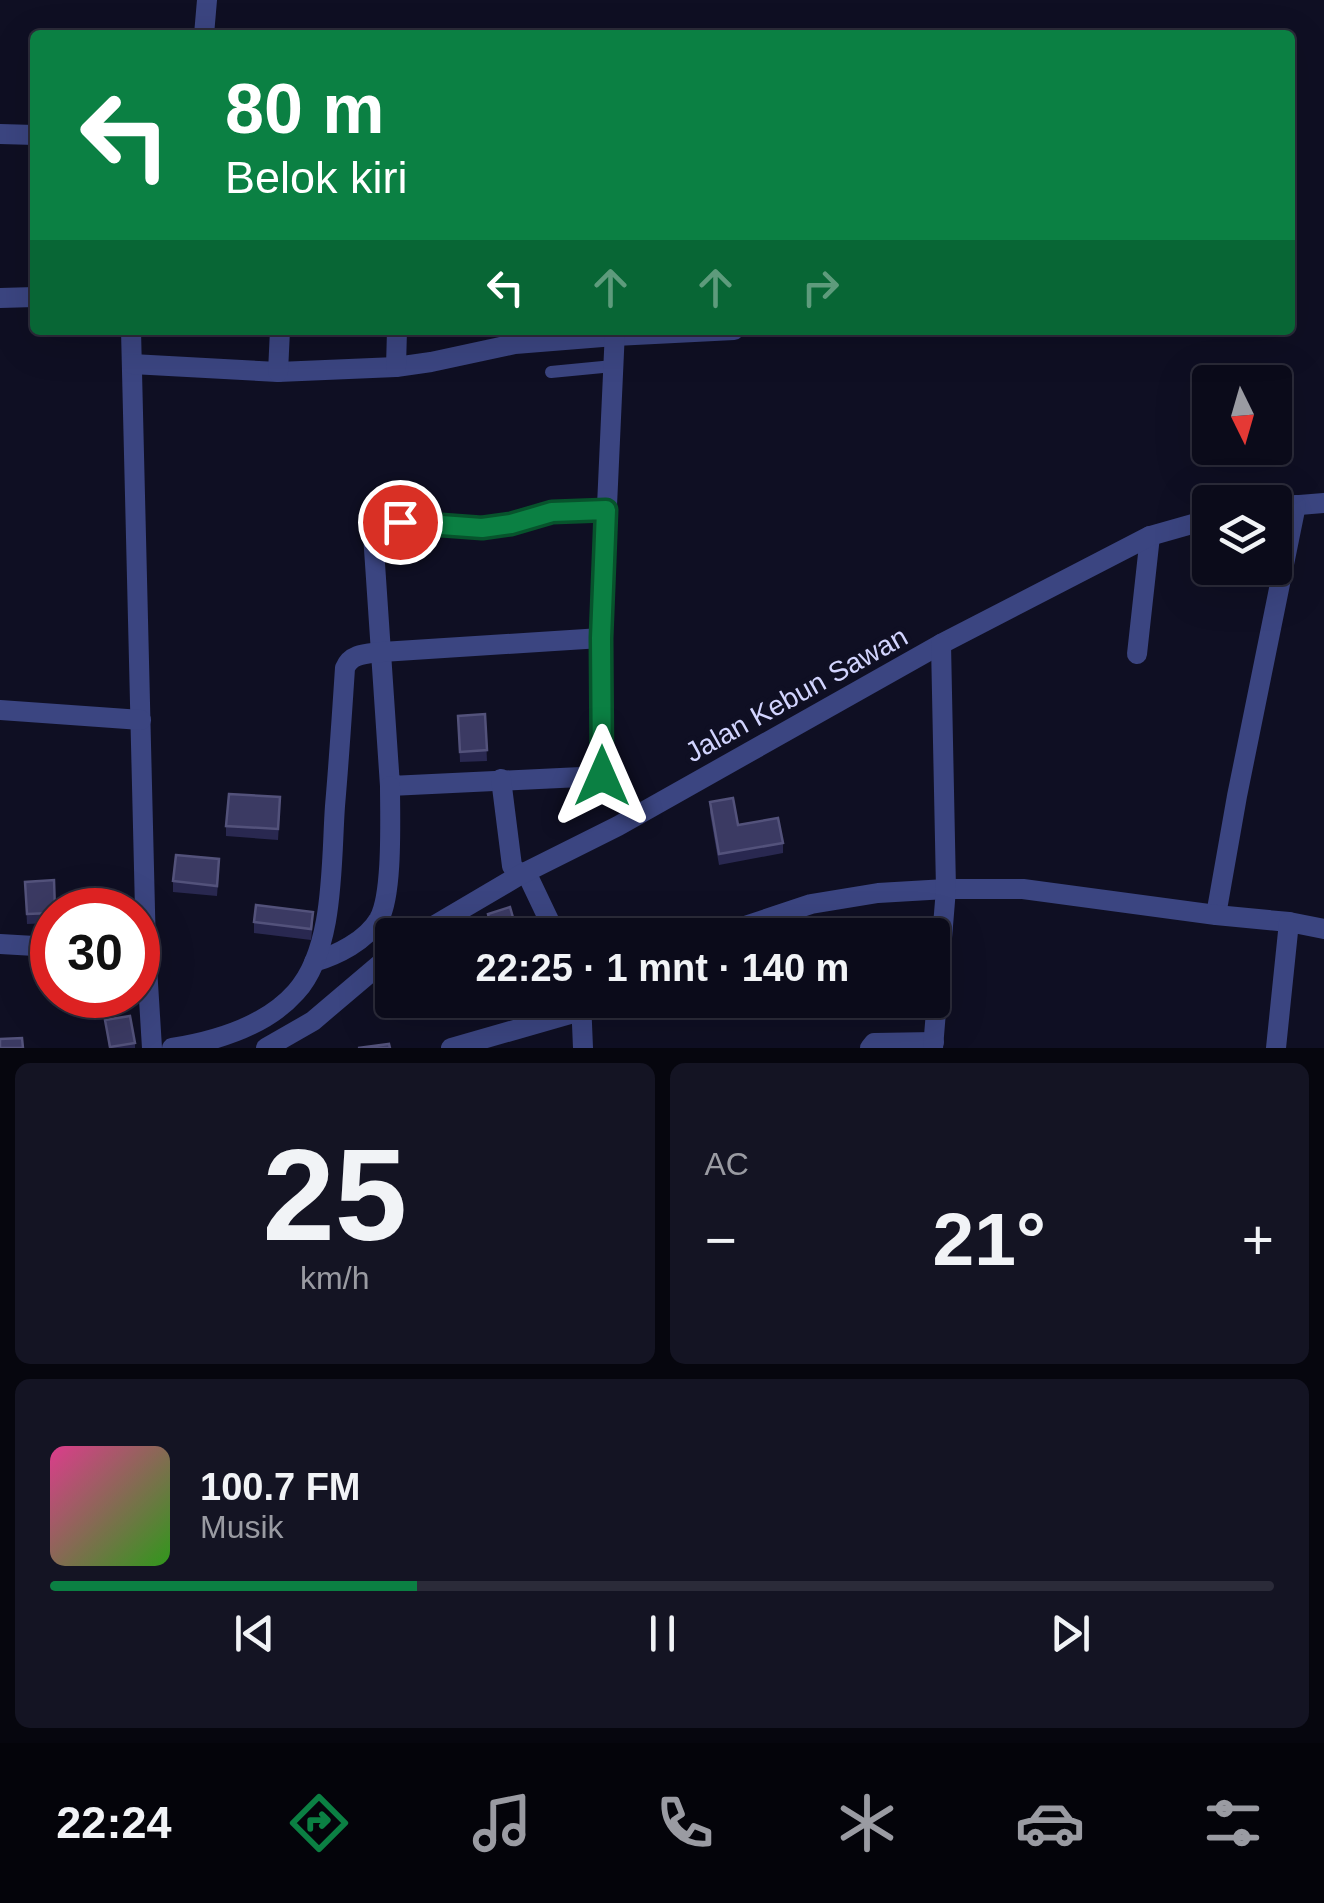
<!DOCTYPE html>
<html lang="id">
<head>
<meta charset="utf-8">
<style>
  body { margin:0; font-family:Arial,sans-serif; background:#141423; color:#f1f3f6; height:100vh; display:flex; flex-direction:column; font-size:38px; white-space:nowrap }
  * { box-sizing:border-box; margin:0 }
  p { font-size:32px; color:#9a9ba2 }
  .icon { flex:none; width:55px; height:55px; fill:none; stroke:currentColor; stroke-width:2; stroke-linecap:round; stroke-linejoin:round }
  .map { position:relative; height:1048px; overflow:hidden }
  .drawer { display:flex; flex-direction:column; gap:15px; padding:15px; background:#06060e; flex:1 }
  .drawer>* { flex:none }
  .guide { position:absolute; left:30px; top:30px; width:1265px; height:305px; border-radius:10px; box-shadow:0 10px 40px #0002,0 0 0 2px #2b2b39; background:#0b8043; color:#fff; overflow:hidden }
  .needle { width:65px; rotate:175deg }
  .buttons { position:absolute; left:1192px; top:365px; display:grid; gap:20px }
  .buttons a { display:grid; place-items:center; width:100px; height:100px; border-radius:10px; background:#0b0b1a; box-shadow:0 10px 40px #0002,0 0 0 2px #2b2b39; font-size:50px }
  .speed { position:absolute; left:30px; top:888px; display:flex; gap:20px; font-size:50px; font-weight:700; text-align:center }
  .speed>* { display:grid; place-content:center; width:130px; height:130px; border-radius:50%; background:#0b0b1a; box-shadow:0 10px 40px #0002,0 0 0 2px #2b2b39; line-height:1 }
  .speed .limit { border:15px solid #d22; background:#fff; color:#111 }
  .pin { position:absolute; display:grid; place-items:center; width:85px; height:85px; color:#fff; margin:-42px; border:5px solid #fff; border-radius:50%; box-shadow:0 2px 10px #0007 }
  .me { position:absolute; width:110px; margin:-55px; rotate:0deg; stroke-linejoin:round; filter:drop-shadow(0 0 8px #0008) }
  .turn { display:flex; align-items:center; gap:35px; height:210px; padding:0 30px; font-size:45px }
  .turn .icon { width:130px; height:130px; stroke-width:2.5 }
  .turn b { display:block; font-size:70px; line-height:85px }
  .lanes { display:flex; align-items:center; height:95px; padding:0 30px; background:#0003; justify-content:center; gap:50px; direction:ltr }
  .lanes .off { opacity:.35 }
  .big { font-size:75px; font-weight:700; line-height:1.1 }
  .drawer .widget { flex:1; display:flex; flex-direction:column; justify-content:center; gap:15px; min-width:0; padding:0 35px; border-radius:15px; background:#141423 }
  .drawer .dial { align-items:center; gap:0 }
  .dial b { font-size:130px; line-height:1 }
  .song { display:flex; align-items:center; gap:30px }
  .cover { width:120px; height:120px; border-radius:15px; background:linear-gradient(135deg,hsl(330 70% 55%),hsl(110 70% 35%)) }
  .played { height:10px; border-radius:5px; background:linear-gradient(90deg,#0b8043 30%,#2b2b39 30%) }
  .keys { display:flex; justify-content:space-around; direction:ltr }
  .heat { display:flex; justify-content:space-between; align-items:center; font-size:55px; direction:ltr }
  .drawer .tiles { flex:1; display:grid; gap:15px; grid-template-columns:1fr 1fr }
  .widget:last-child { grid-column:span 2 }
  .trip { position:absolute; left:375px; top:918px; width:575px; height:100px; border-radius:10px; background:#0b0b1a; box-shadow:0 10px 40px #0002,0 0 0 2px #2b2b39; font-weight:700; line-height:100px; text-align:center }
  .dock { display:flex; height:160px; justify-content:space-around; align-items:center; background:#04040a; color:#9a9ba2 }
  .dock .icon { width:70px; height:70px }
  .dock .current { color:#0b8043 }
  .dock b { font-size:45px; color:#f1f3f6 }
  .map>svg:first-child { display:block }
  .lines { fill:none; stroke-linecap:round; stroke-linejoin:round }
  .service { stroke:#3b4581; stroke-width:12 }
  .minor { stroke:#3b4581; stroke-width:20 }
  .wall { fill:#292850 }
  .building { fill:#3b3a63; stroke:#53527b; stroke-width:2.5 }
  .route-casing { stroke:#07532c; stroke-width:25 }
  .route { stroke:#0b8043; stroke-width:18 }
  .labels { text-anchor:middle; stroke-width:10; stroke-linejoin:round; paint-order:stroke }
  .street-label { font-size:28px; fill:#d2d4fe; stroke:#0f0f23 }
</style>
</head>
<body>
<div class="map">
<svg width="1324" height="1048" viewBox="0 0 1324 1048">
  <rect width="100%" height="100%" fill="#0f0f23"/>
  <g class="lines">
    <path class="service" d="M 551,372 L 613,366"/>
    <g class="minor">
      <path d="M 204,35 L 207,0"/>
      <path d="M 0,134 L 35,135"/>
      <path d="M 0,298 L 35,297"/>
      <path d="M 131,330 L 146,951 L 152,1048"/>
      <path d="M 132,364 L 278,372 L 396,367 L 431,362 L 515,344 L 615,336 L 734,330"/>
      <path d="M 396,367 L 397,330"/>
      <path d="M 278,372 L 280,330"/>
      <path d="M 1275,507 L 1324,503"/>
      <path d="M 606,510 C 588,511 570,510 552,512 C 524,515 507,528 476,527 C 447,527 401,514 376,527 L 373,534 L 390,786 L 602,776 L 601,638 L 615,330"/>
      <path d="M 1137,654 L 1150,536"/>
      <path d="M 0,710 L 141,720"/>
      <path d="M 501,779 L 512,866 L 520,875"/>
      <path d="M 526,872 L 556,935"/>
      <path d="M 1216,915 L 1237,796 L 1296,505"/>
      <path d="M 418,935 L 520,875 L 618,826 L 941,644 L 1150,536 L 1210,519"/>
      <path d="M 718,935 L 811,904 L 878,893 L 946,889 L 1023,889 L 1216,915 L 1289,922"/>
      <path d="M 0,944 L 52,947"/>
      <path d="M 314,962 C 337,955 366,941 379,919 C 393,894 390,817 390,786"/>
      <path d="M 581,1000 L 583,1048"/>
      <path d="M 172,1048 C 216,1041 266,1026 296,992 C 335,949 331,861 335,806 C 339,760 342,714 345,668 C 351,653 367,654 382,652 L 601,638"/>
      <path d="M 266,1048 L 313,1021 L 392,954"/>
      <path d="M 451,1048 L 581,1011"/>
      <path d="M 870,1048 L 874,1043 L 934,1042"/>
      <path d="M 933,1048 L 946,889 L 941,644"/>
      <path d="M 1276,1048 L 1289,922 L 1324,929"/>
    </g>
  </g>
  <g class="wall">
    <path d="M 485,714 L 487,761 L 460,762 L 458,716 Z"/>
    <path d="M 710,802 L 738,825 L 783,843 L 783,853 L 719,865 L 710,813 Z"/>
    <path d="M 280,807 L 278,840 L 226,836 L 226,826 Z"/>
    <path d="M 219,870 L 217,896 L 173,892 L 173,881 Z"/>
    <path d="M 25,882 L 52,910 L 52,923 L 27,924 Z"/>
    <path d="M 254,922 L 313,923 L 311,940 L 254,933 Z"/>
    <path d="M 105,1020 L 135,1043 L 135,1048 L 109,1048 Z"/>
  </g>
  <g class="building">
    <path d="M 485,714 L 487,750 L 460,752 L 458,716 Z"/>
    <path d="M 229,794 L 280,797 L 278,829 L 226,826 Z"/>
    <path d="M 733,798 L 738,825 L 778,818 L 783,843 L 719,854 L 710,802 Z"/>
    <path d="M 176,855 L 219,859 L 217,886 L 173,881 Z"/>
    <path d="M 54,880 L 55,910 L 52,910 L 52,913 L 27,914 L 25,882 Z"/>
    <path d="M 256,905 L 313,912 L 311,929 L 254,922 Z"/>
    <path d="M 510,907 L 518,935 L 493,935 L 488,914 Z"/>
    <path d="M 130,1016 L 135,1043 L 110,1047 L 105,1020 Z"/>
    <path d="M 22,1038 L 23,1048 L 0,1048 L 0,1039 Z"/>
    <path d="M 389,1044 L 390,1048 L 358,1048 Z"/>
  </g>
  <g class="lines">
    <g class="route-casing">
      <path id="route" d="M 400,522 L 482,528 L 511,524 L 552,512 L 606,510 L 601,638 L 602,776"/>
    </g>
    <use href="#route" class="route"/>
  </g>
  <g class="labels">
    <g class="street-label">
      <text transform="translate(796 694) rotate(-29)" y="10">Jalan Kebun Sawan</text>
    </g>
  </g>
</svg>
<div class="buttons">
<a><svg class="needle" viewBox="-14 -14 28 28"><path d="M0-13l5 13h-10z" fill="#e53935"/><path d="M0 13l5-13h-10z" fill="#9a9ba2"/></svg></a>
<a><svg class="icon" aria-label="layers" viewBox="0 0 24 24"><path d="M12 4l9 5-9 5-9-5zM3 14l9 5 9-5"/></svg></a>
</div>
<div class="speed"><div class="limit">30</div></div>
<div class="pin" style="left:400px;top:522px;background:#d93025"><svg class="icon" aria-label="arrive" viewBox="0 0 24 24"><path d="M6 21V4h12l-3 4 3 4H6"/></svg></div>
<svg class="me" style="left:602px;top:776px" viewBox="-20 -20 40 40"><path d="M0-17L14 15 0 8-14 15z" fill="#0b8043" stroke="#fff" stroke-width="4"/></svg>
<div class="trip">22:25 · 1 mnt · 140 m</div>
<div class="guide">
<div class="turn"><svg class="icon" aria-label="left" viewBox="0 0 24 24"><path d="M17 20v-9H6M10 6l-5 5 5 5"/></svg><div><b>80 m</b>Belok kiri</div></div>
<div class="lanes"><svg class="icon" aria-label="left" viewBox="0 0 24 24"><path d="M17 20v-9H6M10 6l-5 5 5 5"/></svg><svg class="icon off" aria-label="ahead" viewBox="0 0 24 24"><path d="M12 20V5M6 11l6-6 6 6"/></svg><svg class="icon off" aria-label="ahead" viewBox="0 0 24 24"><path d="M12 20V5M6 11l6-6 6 6"/></svg><svg class="icon off" aria-label="right" viewBox="0 0 24 24"><path d="M7 20v-9h11M14 6l5 5-5 5"/></svg></div>
</div>
</div>
<section class="drawer">
<div class="tiles">
<div class="widget dial"><b>25</b><p>km/h</p></div>
<div class="widget"><p>AC</p>
<div class="heat"><a>−</a><b class="big">21°</b><a>+</a></div>
</div>
<div class="widget">
<div class="song"><i class="cover"></i><div><b>100.7 FM</b><p>Musik</p></div></div>
<div class="played"></div>
<div class="keys"><svg class="icon" aria-label="previous" viewBox="0 0 24 24"><path d="M18 5L8 12l10 7zM5 5v14"/></svg><svg class="icon" aria-label="pause" viewBox="0 0 24 24"><path d="M8 5v14M16 5v14"/></svg><svg class="icon" aria-label="next" viewBox="0 0 24 24"><path d="M6 5l10 7-10 7zM19 5v14"/></svg></div>
</div>
</div>
</section>
<nav class="dock">
<b>22:24</b>
<svg class="icon current" aria-label="directions" viewBox="0 0 24 24"><path d="M12 3l9 9-9 9-9-9zM9 14v-3h6M13 9l2 2-2 2"/></svg>
<svg class="icon" aria-label="music" viewBox="0 0 24 24"><path d="M9 18V5l10-2v13"/><circle cx="6" cy="18" r="3"/><circle cx="16" cy="16" r="3"/></svg>
<svg class="icon" aria-label="phone" viewBox="0 0 24 24"><path d="M5 4h4l2 5-3 2q2 4 5 5l2-3 5 2v4C11 20 4 13 5 4z"/></svg>
<svg class="icon" aria-label="climate" viewBox="0 0 24 24"><path d="M12 3v18M4 7l16 10M4 17L20 7"/></svg>
<svg class="icon" aria-label="car" viewBox="0 0 24 24"><path d="M5 17H2v-5l4-1 3-4h7l3 4 3 1v5h-3M9 17h6M6 11h13"/><circle cx="7" cy="17" r="2"/><circle cx="17" cy="17" r="2"/></svg>
<svg class="icon" aria-label="filters" viewBox="0 0 24 24"><path d="M4 7h16M4 17h16"/><circle cx="9" cy="7" r="2"/><circle cx="15" cy="17" r="2"/></svg>
</nav>
</body>
</html>
